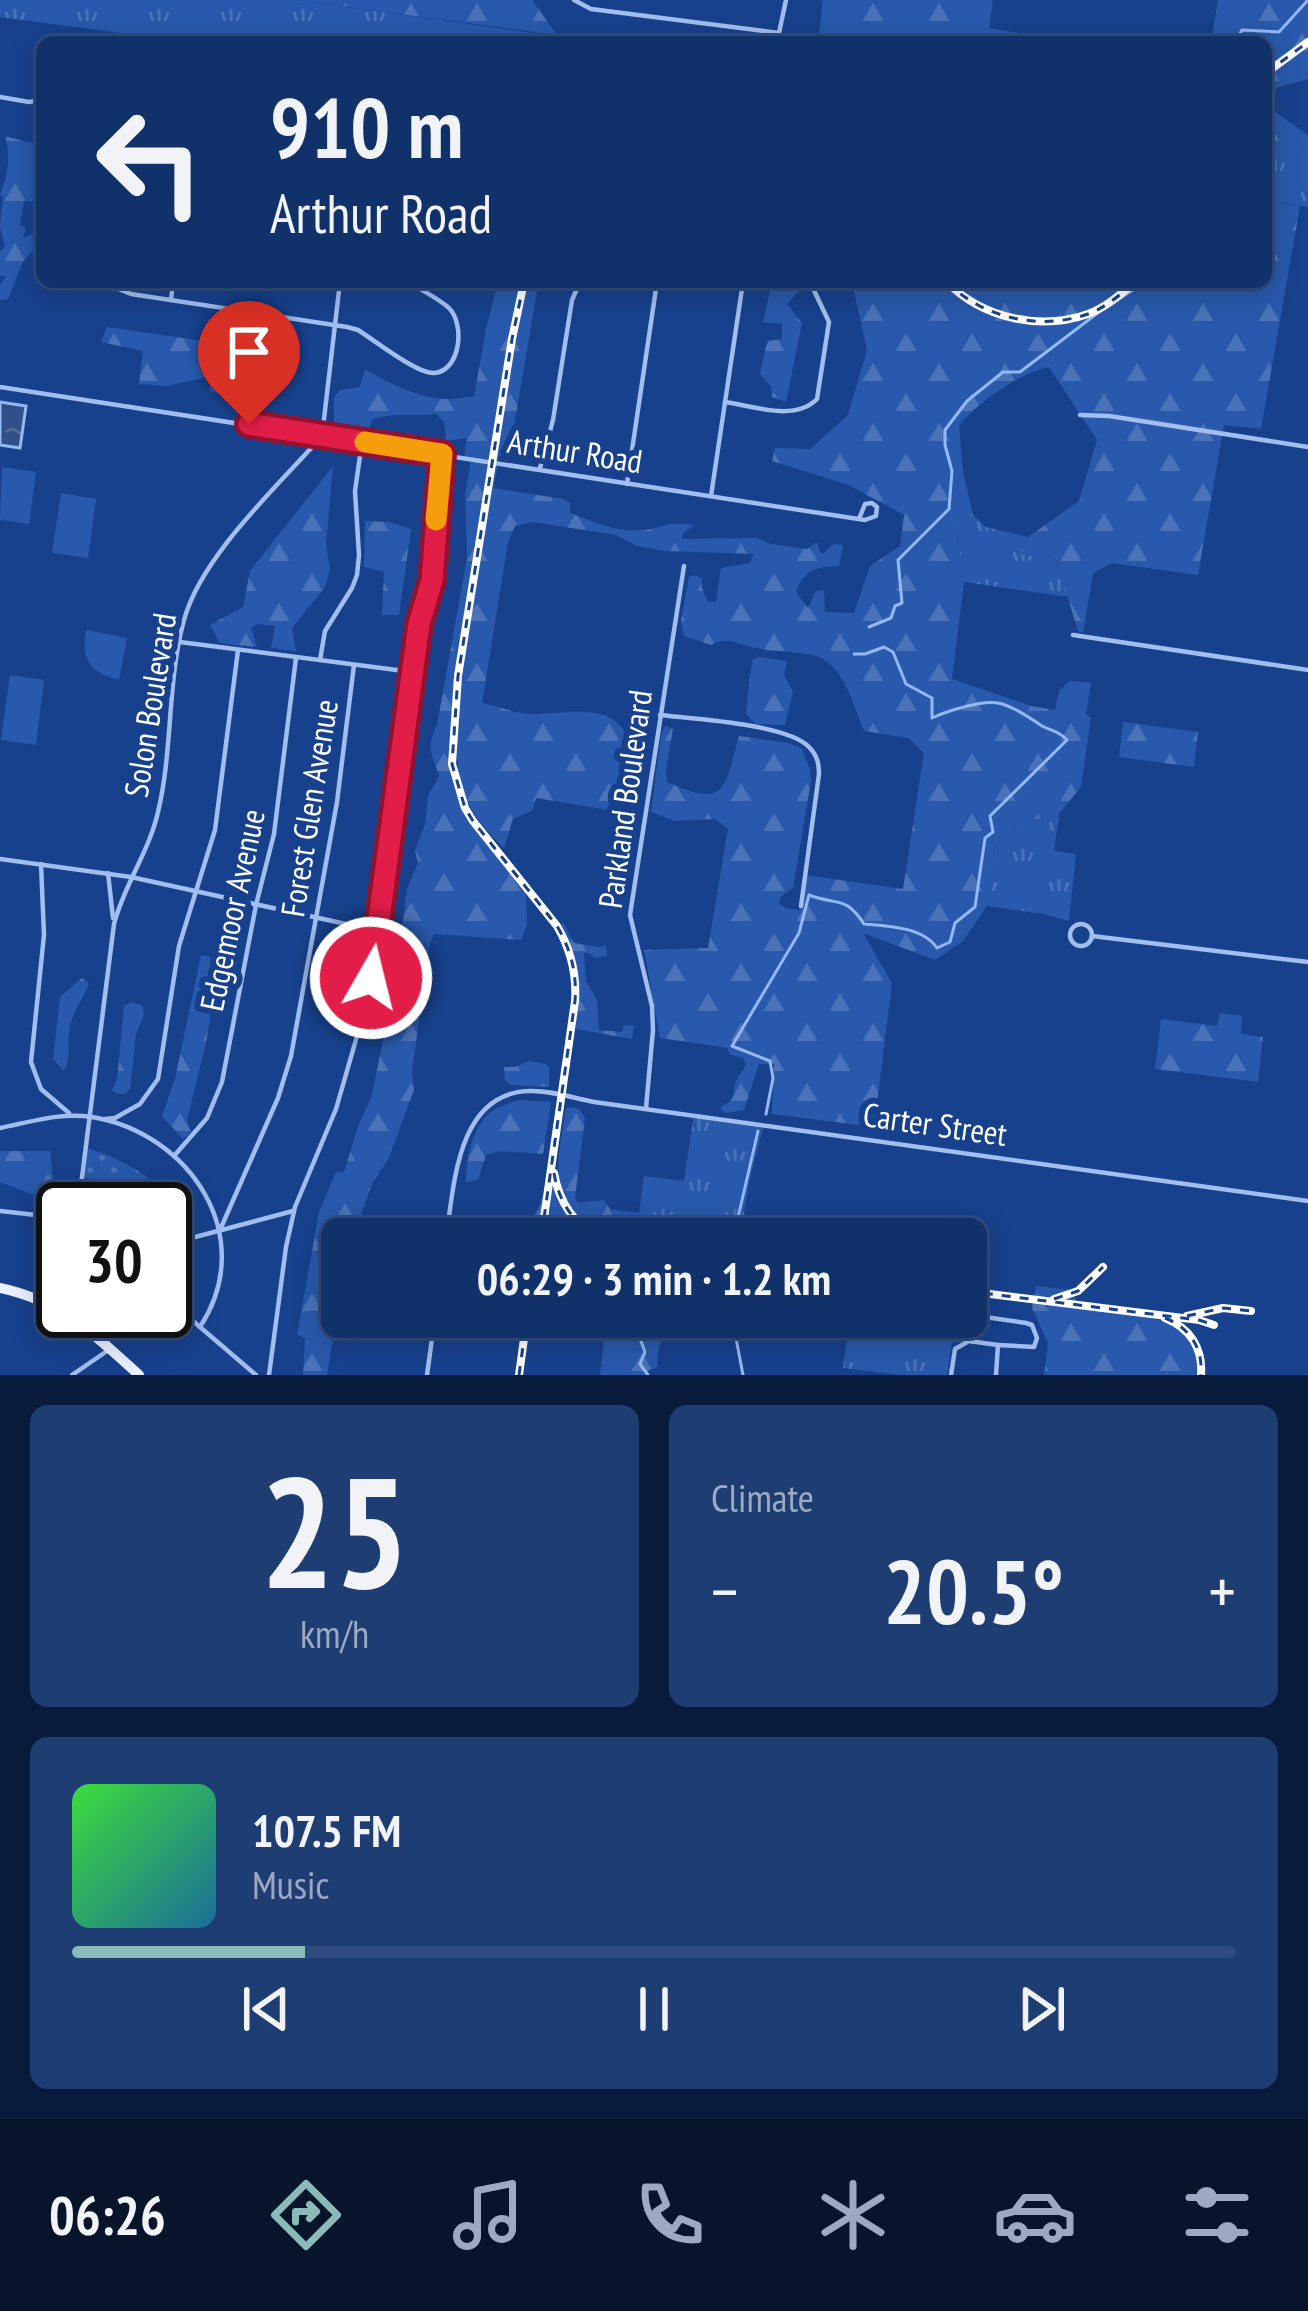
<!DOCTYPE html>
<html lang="en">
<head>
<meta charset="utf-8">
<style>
  body { margin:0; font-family:"PT Sans Narrow",sans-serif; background:#1e3d72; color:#f1f3f6; height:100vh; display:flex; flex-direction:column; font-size:45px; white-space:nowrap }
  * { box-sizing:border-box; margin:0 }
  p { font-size:39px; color:#9ca9c1 }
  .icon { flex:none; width:66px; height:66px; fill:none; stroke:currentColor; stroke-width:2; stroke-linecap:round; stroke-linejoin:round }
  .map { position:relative; height:1375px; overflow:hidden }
  .sheet { display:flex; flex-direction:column; gap:30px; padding:30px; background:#091b3a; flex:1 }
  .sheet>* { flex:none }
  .top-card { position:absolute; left:36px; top:36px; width:1236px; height:252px; border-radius:18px; box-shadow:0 6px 30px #0003,0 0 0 3px #304c7e; background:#11316a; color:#f1f3f6; overflow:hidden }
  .speed { position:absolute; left:36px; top:1182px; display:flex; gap:24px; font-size:60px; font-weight:700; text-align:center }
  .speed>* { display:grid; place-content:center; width:156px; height:156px; border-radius:50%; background:#11316a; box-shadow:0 6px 30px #0003,0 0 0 3px #304c7e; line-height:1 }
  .speed .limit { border:6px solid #111; border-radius:18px; background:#fff; color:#111 }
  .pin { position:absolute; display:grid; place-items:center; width:102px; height:102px; color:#fff; margin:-123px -51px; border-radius:50% 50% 50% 0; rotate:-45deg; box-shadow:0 0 12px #0007 }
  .pin .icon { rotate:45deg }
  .me { position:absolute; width:132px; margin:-66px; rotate:8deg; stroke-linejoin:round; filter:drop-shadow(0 0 9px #0008) }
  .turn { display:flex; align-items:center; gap:42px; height:252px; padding:0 36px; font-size:54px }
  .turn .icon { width:156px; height:156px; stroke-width:2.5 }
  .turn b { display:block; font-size:84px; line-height:102px }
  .big { font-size:90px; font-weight:800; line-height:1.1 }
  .sheet .card { flex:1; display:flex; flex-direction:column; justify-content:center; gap:18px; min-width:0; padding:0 42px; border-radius:18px; background:#1e3d72 }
  .sheet .dial { align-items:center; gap:0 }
  .dial b { font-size:156px; line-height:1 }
  .song { display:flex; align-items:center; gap:36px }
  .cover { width:144px; height:144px; border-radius:18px; background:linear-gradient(135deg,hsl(120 70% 55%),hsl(200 70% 35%)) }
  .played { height:12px; border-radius:6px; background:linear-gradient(90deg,#8bbbb9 20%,#304c7e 20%) }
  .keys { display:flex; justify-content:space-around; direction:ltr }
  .heat { display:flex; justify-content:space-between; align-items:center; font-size:66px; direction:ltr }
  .sheet .tiles { flex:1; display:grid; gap:30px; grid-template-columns:1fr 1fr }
  .card:last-child { grid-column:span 2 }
  .trip { position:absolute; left:321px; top:1218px; width:666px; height:120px; border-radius:18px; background:#11316a; box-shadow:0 6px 30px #0003,0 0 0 3px #304c7e; font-weight:800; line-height:120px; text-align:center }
  .tab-bar { display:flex; height:192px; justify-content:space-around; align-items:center; background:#07142a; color:#9ca9c1 }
  .tab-bar .icon { width:84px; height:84px }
  .tab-bar .current { color:#8bbbb9 }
  .tab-bar b { font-size:54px; color:#f1f3f6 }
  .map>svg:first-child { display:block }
  .grass { fill:url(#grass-tufts) }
  .forest { fill:url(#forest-firs) }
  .park { fill:url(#park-dots) }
  .pitch { fill:#2959ac }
  .water { fill:url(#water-ripples); stroke:#94b8f2; stroke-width:3 }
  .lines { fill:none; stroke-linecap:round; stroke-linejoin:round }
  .stream { stroke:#94b8f2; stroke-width:3 }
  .minor { stroke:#a1beef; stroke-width:4.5 }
  .primary { stroke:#eaf0ff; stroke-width:10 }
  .rail-casing { stroke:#fff; stroke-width:8 }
  .rail { stroke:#17418d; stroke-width:3; stroke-dasharray:9; stroke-linecap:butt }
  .route-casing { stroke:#92132f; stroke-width:30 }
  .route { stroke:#e11d48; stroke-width:21 }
  .slow { stroke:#f59e0b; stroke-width:21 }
  .labels { text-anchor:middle; stroke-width:12; stroke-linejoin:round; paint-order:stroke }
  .street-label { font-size:33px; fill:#fff; stroke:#17418d }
</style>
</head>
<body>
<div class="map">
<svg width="1308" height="1375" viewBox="0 0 1308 1375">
  <defs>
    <pattern id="grass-tufts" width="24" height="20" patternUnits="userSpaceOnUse" patternTransform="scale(3)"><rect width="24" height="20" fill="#2959ac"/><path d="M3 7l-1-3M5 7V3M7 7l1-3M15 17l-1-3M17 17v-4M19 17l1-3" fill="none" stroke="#4972b8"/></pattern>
    <pattern id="forest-firs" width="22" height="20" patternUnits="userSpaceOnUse" patternTransform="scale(3)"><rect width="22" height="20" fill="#2959ac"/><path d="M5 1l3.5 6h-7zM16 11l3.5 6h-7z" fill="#4972b8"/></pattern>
    <pattern id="park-dots" width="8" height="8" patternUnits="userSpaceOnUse" patternTransform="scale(3)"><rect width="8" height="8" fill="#2959ac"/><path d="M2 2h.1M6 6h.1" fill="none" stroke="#4972b8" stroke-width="1.8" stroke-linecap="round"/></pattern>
    <pattern id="water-ripples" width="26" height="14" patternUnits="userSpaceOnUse" patternTransform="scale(3)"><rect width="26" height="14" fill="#315089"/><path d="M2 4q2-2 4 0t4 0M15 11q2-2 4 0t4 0" fill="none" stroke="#506a9b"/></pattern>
  </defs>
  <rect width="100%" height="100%" fill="#17418d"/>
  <g class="grass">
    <path d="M 0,0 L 295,0 L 599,42 L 187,42 L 0,17 Z"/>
    <path d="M 1266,143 L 1308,149 L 1308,207 L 1266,201 Z"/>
    <path d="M 973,515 L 986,527 L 1028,537 L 1022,554 L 1055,558 L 1069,597 L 964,582 L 956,526 Z"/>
    <path d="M 1059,814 L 1054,851 L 1076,854 L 1069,921 L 1044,914 L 987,906 L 994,848 L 1020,823 Z"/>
    <path d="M 694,1114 L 764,1124 L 749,1182 L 740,1239 L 611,1239 L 605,1237 L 610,1233 L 611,1209 L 639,1213 L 644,1176 L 684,1181 Z"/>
    <path d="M 966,1291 L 975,1292 L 968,1338 L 962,1342 L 952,1342 L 947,1375 L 900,1375 L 843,1368 L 847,1338 L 791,1321 L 791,1317 L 966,1317 Z"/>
    <path d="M 633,1317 L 667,1317 L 658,1352 L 629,1348 Z"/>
  </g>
  <g class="forest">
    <path d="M 295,0 L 532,0 L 557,35 Z"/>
    <path d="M 823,0 L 993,0 L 989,28 L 1073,42 L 818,42 Z"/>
    <path d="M 1218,0 L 1308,0 L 1308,79 L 1276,88 L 1274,111 L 1308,135 L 1308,149 L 1266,143 L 1266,42 L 1211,42 Z"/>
    <path d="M 5,136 L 27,142 L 42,143 L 42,170 L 35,202 L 24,201 L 20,225 L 26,228 L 23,238 L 33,234 L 37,245 L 23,262 L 8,299 L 0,300 L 0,285 L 6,276 L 0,276 L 0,252 L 5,246 L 0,227 L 3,197 L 0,195 C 8,175 11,157 5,136 Z"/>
    <path d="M 1266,201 L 1300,206 L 1261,429 L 1224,425 L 1198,575 L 1112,563 L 1093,573 L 1083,633 L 1078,631 L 1056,559 L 1022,555 L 1028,537 L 1079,501 L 1097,440 L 1049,367 C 1023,371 974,405 959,426 L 963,472 L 973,515 L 956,526 L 964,582 L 952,679 L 1031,706 L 1055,710 L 1059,691 L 1070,681 L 1091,683 L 1086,715 L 1091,717 L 1081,787 L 1059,814 L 1020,823 L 994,848 L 987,906 L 963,941 L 935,960 L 863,933 L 892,983 L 874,1127 L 772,1114 L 774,1064 L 759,1064 L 744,1110 L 725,1113 L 721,1110 L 722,1106 C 739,1099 730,1091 738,1077 C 740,1073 744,1070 746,1065 L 744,1059 L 729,1054 L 728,1048 L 660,1038 L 644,950 L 708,948 L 728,829 L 715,819 L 675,821 L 651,812 L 661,735 L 665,726 L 673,729 L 666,770 L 667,782 C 727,809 724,789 739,736 L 789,743 L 802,749 L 810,770 L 811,781 L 793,888 L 781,896 L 779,904 L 788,909 L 800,910 L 805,875 L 903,889 L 924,753 L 908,738 L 864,731 C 853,705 844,663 813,655 C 794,651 774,652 756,648 C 738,645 729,635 711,645 L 684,636 L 681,621 L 689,577 L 694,575 L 702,578 L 702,588 L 708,602 L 716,602 L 721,568 L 750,563 L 754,554 L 665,551 L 637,546 L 616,535 L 533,522 L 515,526 L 508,542 L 482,703 C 498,706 513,713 529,714 C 552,715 595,705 615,721 C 624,729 632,742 640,751 L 639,793 L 633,814 L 536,798 L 533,810 L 513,819 L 504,848 C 460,805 452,780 460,719 L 451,721 L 448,754 L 450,776 L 460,802 L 475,827 L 526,889 L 527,925 L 521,940 L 434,934 L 430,944 L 412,1071 L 414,1090 L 388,1160 L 372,1183 L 362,1212 L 360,1233 L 364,1236 L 363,1239 L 342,1239 L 342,1313 L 334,1332 L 327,1375 L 303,1375 L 305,1338 L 297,1335 L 319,1212 L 336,1172 L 344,1172 L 359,1124 L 371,1098 L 394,990 L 407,889 L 418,863 L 415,851 L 425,824 L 428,796 L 439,776 C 432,753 425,750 437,725 L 467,558 L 465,496 L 471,460 L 464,458 L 467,438 L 446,441 L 444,422 L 436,414 C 411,417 395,412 372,420 L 366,436 L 334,429 L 334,398 L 340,390 L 360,387 L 365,369 C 390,384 424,401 454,399 C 461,399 467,396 474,397 L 486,329 L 496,290 L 487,282 L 542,282 L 537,291 L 509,456 L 499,456 L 494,488 L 563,499 L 570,503 L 570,513 C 595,522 619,534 646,530 C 668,526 670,521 695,525 L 683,533 L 682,539 L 757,538 L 771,544 L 807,549 L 817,542 L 820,553 L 824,553 L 833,544 L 843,545 L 839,566 C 817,567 804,569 796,592 L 808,608 L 816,591 L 824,590 L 825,612 L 854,613 L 870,566 L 900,546 L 904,515 L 849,485 L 772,461 L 775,448 L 810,449 L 848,415 L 867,350 L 852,282 L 1266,282 Z"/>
    <path d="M 772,282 L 799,282 L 801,289 L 787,304 L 802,323 L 786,402 L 772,397 L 771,387 L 760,374 L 767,341 L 782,339 L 782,324 L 763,322 Z"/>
    <path d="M 107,327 L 244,347 L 235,395 L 210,392 L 211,376 L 167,386 L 139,384 L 143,351 L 101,342 Z"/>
    <path d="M 333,466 L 326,545 L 330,569 L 325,587 L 292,628 L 296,651 L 271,648 L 275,626 L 257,624 L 251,628 L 257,647 L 220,643 L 210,625 L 243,607 L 250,571 Z"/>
    <path d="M 365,521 L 389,522 L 411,529 L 399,615 L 382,615 L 384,572 L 364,567 Z"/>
    <path d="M 760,657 L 787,661 L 784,675 L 793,692 L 785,725 L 756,724 L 746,714 C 748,696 749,676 753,659 Z"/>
    <path d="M 1123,722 L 1198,732 L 1194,767 L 1119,757 Z"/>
    <path d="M 563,922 L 574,943 L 598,947 L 606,946 L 607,956 L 595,958 L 587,952 L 584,953 L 586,981 L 597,1000 L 599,1030 L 622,1032 L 624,1025 L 634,1026 L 632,1039 L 576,1029 C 573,984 585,971 561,925 Z"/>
    <path d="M 201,955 L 220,959 L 206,1043 L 187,1120 L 191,1132 L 183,1139 L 162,1116 L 175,1079 Z"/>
    <path d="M 82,978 L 89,984 C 82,1000 71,1014 69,1032 C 67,1047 71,1059 64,1071 L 53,1059 L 60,997 Z"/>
    <path d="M 132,1002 L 142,1005 L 144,1015 L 136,1034 L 130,1089 L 124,1094 L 118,1094 L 112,1090 L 117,1079 L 124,1006 Z"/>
    <path d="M 1220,1013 L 1242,1016 L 1241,1034 L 1263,1037 L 1258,1082 L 1155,1069 L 1161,1019 L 1217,1026 Z"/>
    <path d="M 529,1061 L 545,1064 L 549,1067 L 549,1087 L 511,1085 L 505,1080 L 504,1067 L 515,1067 Z"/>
    <path d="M 517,1100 L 551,1102 L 543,1154 L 500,1151 L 486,1155 L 478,1180 L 466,1182 C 466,1158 473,1121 497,1108 C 504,1105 511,1103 517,1100 Z"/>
    <path d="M 573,1107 L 579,1109 L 585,1118 L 575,1198 L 578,1203 L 603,1200 C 616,1211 614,1228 603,1239 L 510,1239 L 513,1217 L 533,1217 C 544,1200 546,1183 549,1163 L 562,1209 L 589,1238 L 602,1236 C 593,1230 577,1222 570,1212 C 550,1183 561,1144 565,1112 L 567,1108 Z"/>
    <path d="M 50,1151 L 56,1203 L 0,1182 L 0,1151 Z"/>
    <path d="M 1036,1286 L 1072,1290 L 1078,1305 L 1169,1322 C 1189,1335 1198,1351 1197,1375 L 1044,1375 L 1048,1343 L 1032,1308 Z"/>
    <path d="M 594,1317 L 633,1317 L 630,1348 L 658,1352 L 657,1367 L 649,1370 L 648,1375 L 600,1375 L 606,1323 Z"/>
  </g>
  <path class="park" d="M 86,1148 C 127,1159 157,1183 190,1209 L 180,1215 L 139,1182 L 126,1196 C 116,1176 101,1182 83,1177 Z"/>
  <g class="pitch">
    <path d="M 2,467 L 36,472 L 29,524 L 0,520 Z"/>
    <path d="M 61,493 L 96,499 L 88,558 L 52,553 Z"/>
    <path d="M 86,630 L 127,638 L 119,680 C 90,673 81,660 86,630 Z"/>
    <path d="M 10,675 L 44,680 L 36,745 L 1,740 Z"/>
  </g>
  <path class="water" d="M 0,402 L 26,406 L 20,448 L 0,445 Z"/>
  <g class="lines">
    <g class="stream">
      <path d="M 1235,42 L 1242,30 L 1279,32 L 1308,0"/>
      <path d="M 869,627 L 891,618 L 895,606 L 902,603 L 898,560 L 949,509 L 952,471 L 945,445 L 945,430 L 967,401 L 1003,372 L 1020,372 L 1099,312 L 1145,282"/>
      <path d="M 766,1114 L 773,1078 L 770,1061 L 732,1046 L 799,933 L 809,895 C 838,906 845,895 864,924 C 888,926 923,927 937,948 L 950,942 L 955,923 L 975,907 L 985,838 L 993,832 L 990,816 L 1067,740 C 1059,731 1052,731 1042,726 C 1030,718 1013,706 998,703 C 982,700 947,711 932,718 L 932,698 L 906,684 L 893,652 L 884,647 L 865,654 L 854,654"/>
      <path d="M 733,1239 L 758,1131"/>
      <path d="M 632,1317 L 645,1352 L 640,1364 L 648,1375"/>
      <path d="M 732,1317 L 743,1375"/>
    </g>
    <g class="minor">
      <path d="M 574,0 L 591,9 L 779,33 L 786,0"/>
      <path d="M 229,37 L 230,42"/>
      <path d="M 43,42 L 50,39 L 57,42"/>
      <path d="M 42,43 L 39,50 L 42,57"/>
      <path d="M 0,97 L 29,102 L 42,100"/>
      <path d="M 51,282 L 57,285 L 63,282"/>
      <path d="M 101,282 L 131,294 L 347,327 L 358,330 C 374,340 417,374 434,373 C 461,371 465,324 449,308 C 438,298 421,290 408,282"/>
      <path d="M 171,300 L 173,282"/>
      <path d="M 0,387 L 865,520 L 876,516 L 877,507 L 872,503 L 865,504 L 859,519"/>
      <path d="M 725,402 C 753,406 795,422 817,399 L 829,322 L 810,282"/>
      <path d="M 1080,415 L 1109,416 L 1308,447"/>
      <path d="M 322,436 L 340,282"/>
      <path d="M 540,468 L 553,420 L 572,300 L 580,282"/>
      <path d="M 627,484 L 657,282"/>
      <path d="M 711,496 L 743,282"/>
      <path d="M 1073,635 L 1308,670"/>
      <path d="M 180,642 L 412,672"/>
      <path d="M 320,660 L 325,631 L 352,588 L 357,575 L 359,555 L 355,491 L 362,442"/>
      <path d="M 660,715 C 694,719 787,724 809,747 C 817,755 819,763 819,774 L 801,906"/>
      <path d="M 0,859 L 131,877 L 378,931"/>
      <path d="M 41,864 L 44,935 L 31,1062 L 41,1089 L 69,1113"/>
      <path d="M 108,873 L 113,918"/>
      <circle cx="1081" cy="935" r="11"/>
      <path d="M 1092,936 L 1308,962"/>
      <path d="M 646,1108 L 653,1030 L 652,1006 L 630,915 L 684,566"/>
      <path d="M 105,1119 L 115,1118 L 140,1104 L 158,1079 L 179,946 L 215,830 L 238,650"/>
      <path d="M 0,1128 C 31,1122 60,1112 92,1117 C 190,1133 259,1237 200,1327"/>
      <path d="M 174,1156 L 207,1118 L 222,1082 L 256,905 L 274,834 L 296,658"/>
      <path d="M 78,1209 L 114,924 C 124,885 149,852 158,812 C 173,750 167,682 184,620 C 201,556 279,485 322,436"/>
      <path d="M 0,1211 L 63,1218"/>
      <path d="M 220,1230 L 278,1098 L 291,1056 L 337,802 L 354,665"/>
      <path d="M 446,1239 C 454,1185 457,1093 529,1091 C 550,1090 573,1098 594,1102 L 1308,1201"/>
      <path d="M 165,1245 L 293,1211"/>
      <path d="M 165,1297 L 256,1375"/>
      <path d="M 44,1300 L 63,1279"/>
      <path d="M 973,1342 L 978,1316 L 1026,1323 L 1032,1325 L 1037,1338 L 1034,1347 L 998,1345"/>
      <path d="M 72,1375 L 107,1351"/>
      <path d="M 269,1375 L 286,1247 L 295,1207 L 336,1109 L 366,1005 L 419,624 L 432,580 L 436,506 L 443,454"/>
      <path d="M 427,1375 L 435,1317"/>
      <path d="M 951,1375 L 955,1349 L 969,1341 L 998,1345 L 996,1375"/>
    </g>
    <path class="primary" d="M 0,1288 C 61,1301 94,1334 139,1375"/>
    <g class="rail-casing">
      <g id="rail">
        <path d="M 1266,73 L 1308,42"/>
        <path d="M 524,282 L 512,339 L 458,676 L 452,764 L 465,808 L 473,821 L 557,926 C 571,950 577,973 575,1001 L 541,1239"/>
        <path d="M 947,282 C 982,318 1040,331 1088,314 C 1105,308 1121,294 1135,282"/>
        <path d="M 554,1173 C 559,1203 574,1224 600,1239"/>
        <path d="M 966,1291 L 1199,1320 L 1214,1325"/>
        <path d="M 1054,1299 L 1078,1291 L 1103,1267"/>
        <path d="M 1187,1316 L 1223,1308 L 1251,1311"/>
        <path d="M 1165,1318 C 1190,1328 1203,1348 1201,1375"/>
        <path d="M 519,1375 L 527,1317"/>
      </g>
    </g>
    <use href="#rail" class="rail"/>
  </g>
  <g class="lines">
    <g class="route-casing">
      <path id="route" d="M 249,424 L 442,454 L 432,580 L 419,624 L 371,978"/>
    </g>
    <use href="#route" class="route"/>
    <path class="slow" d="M 365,442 L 442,454 L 436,520"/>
  </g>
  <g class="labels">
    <g class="street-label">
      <text transform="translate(575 451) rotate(9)" y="12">Arthur Road</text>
      <text transform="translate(150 705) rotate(-81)" y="12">Solon Boulevard</text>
      <text transform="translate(625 799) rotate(-82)" y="12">Parkland Boulevard</text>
      <text transform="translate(309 808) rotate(-81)" y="12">Forest Glen Avenue</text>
      <text transform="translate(232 910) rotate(-78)" y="12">Edgemoor Avenue</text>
      <text transform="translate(935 1124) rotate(8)" y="12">Carter Street</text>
    </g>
  </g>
</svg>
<div class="speed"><div class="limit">30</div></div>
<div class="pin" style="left:249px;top:424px;background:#d93025"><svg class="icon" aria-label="arrive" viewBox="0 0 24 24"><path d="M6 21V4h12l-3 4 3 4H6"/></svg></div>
<svg class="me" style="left:371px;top:978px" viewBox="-20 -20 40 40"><circle r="17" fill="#e11d48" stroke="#fff" stroke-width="3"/><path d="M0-11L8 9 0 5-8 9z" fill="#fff"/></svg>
<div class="trip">06:29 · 3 min · 1.2 km</div>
<div class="top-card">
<div class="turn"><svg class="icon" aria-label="left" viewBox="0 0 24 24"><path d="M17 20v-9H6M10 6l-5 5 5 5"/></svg><div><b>910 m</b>Arthur Road</div></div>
</div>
</div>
<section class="sheet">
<div class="tiles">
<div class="card dial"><b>25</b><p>km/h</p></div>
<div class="card"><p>Climate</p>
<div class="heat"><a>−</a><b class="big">20.5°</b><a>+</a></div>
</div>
<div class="card">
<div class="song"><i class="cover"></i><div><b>107.5 FM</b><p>Music</p></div></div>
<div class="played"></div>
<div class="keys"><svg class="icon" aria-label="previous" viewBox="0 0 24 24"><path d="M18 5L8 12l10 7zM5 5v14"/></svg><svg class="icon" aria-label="pause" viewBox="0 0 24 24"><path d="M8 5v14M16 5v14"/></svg><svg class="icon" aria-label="next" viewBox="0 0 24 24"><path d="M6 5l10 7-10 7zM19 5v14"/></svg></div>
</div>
</div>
</section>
<nav class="tab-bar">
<b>06:26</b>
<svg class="icon current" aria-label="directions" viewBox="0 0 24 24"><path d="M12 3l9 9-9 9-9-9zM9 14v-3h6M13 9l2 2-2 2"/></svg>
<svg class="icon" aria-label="music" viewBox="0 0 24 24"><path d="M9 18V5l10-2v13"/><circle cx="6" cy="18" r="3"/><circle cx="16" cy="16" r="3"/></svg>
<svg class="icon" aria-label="phone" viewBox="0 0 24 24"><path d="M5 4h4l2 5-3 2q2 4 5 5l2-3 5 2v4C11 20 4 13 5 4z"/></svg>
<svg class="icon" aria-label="climate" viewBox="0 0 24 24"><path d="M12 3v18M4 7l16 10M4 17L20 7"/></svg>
<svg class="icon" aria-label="car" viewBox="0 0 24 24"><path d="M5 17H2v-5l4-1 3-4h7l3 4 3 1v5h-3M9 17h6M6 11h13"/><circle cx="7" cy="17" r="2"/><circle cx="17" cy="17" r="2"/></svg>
<svg class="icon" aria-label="filters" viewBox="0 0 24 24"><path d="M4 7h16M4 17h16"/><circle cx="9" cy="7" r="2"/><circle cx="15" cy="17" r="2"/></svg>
</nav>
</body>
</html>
